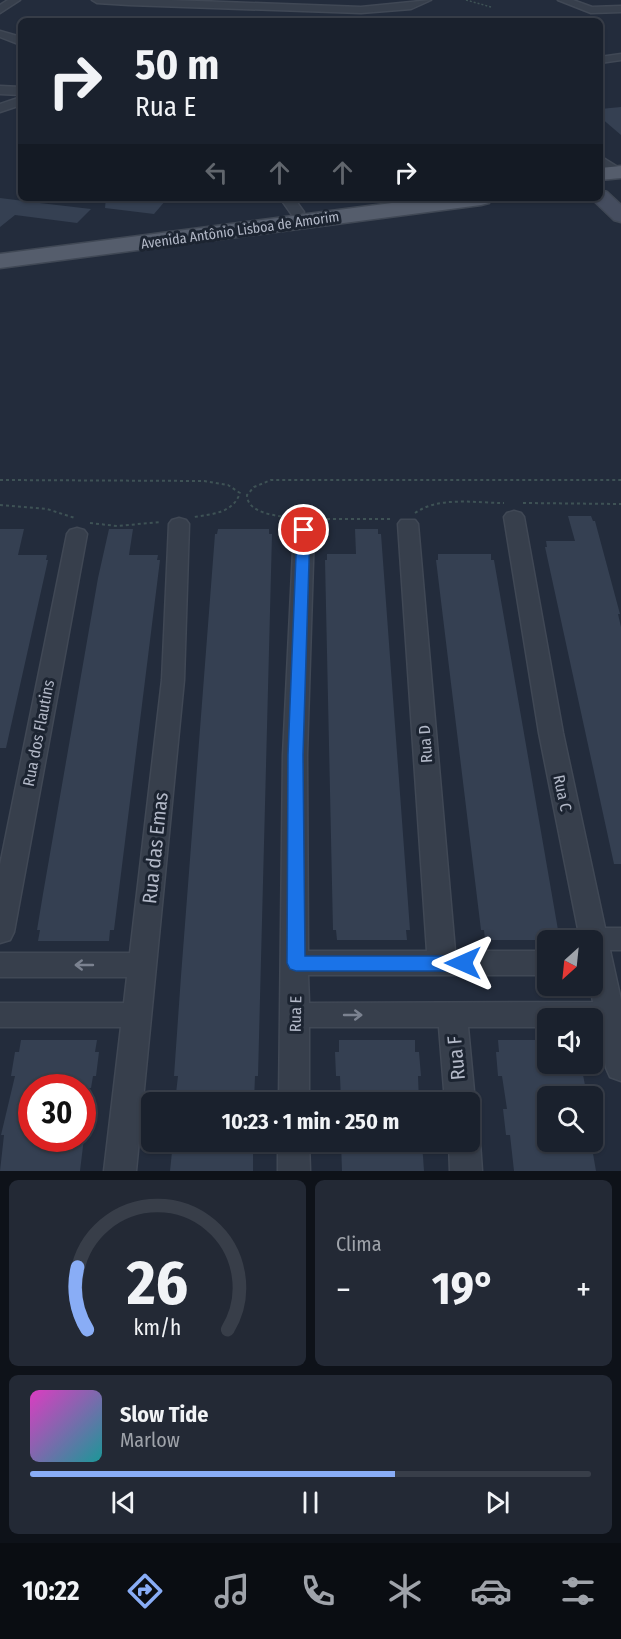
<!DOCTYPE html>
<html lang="pt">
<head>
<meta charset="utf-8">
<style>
  body { margin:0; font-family:"Fira Sans Condensed",sans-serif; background:#232935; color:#f1f3f6; height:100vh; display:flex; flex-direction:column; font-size:22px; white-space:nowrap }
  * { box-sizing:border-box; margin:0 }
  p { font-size:20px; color:#9fa3aa }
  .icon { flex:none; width:33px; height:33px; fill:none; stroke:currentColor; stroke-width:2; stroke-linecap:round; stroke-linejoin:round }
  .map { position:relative; height:1171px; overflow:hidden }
  .side { display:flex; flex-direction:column; gap:9px; padding:9px; background:#0e1219; flex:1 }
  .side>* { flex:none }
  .hud { position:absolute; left:18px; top:18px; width:585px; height:183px; border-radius:9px; box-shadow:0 2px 4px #0004,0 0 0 2px #383e49; background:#1a212d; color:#f1f3f6; overflow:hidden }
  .needle { width:39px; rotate:207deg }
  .fabs { position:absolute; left:537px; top:930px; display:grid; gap:12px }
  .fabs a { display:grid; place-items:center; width:66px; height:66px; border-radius:9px; background:#1a212d; box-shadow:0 2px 4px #0004,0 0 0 2px #383e49; font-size:30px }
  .speed { position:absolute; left:18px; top:1074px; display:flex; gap:12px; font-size:30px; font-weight:700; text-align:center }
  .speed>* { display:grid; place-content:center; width:78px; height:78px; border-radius:50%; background:#1a212d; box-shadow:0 2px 4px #0004,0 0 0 2px #383e49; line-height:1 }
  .speed .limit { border:9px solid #d22; background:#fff; color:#111 }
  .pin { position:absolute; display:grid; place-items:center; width:51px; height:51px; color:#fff; margin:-26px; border:3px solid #fff; border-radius:50%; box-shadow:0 2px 6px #0007 }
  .me { position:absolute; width:66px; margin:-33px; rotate:270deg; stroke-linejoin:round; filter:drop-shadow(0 0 4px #0008) }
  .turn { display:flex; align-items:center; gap:21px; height:126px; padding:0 18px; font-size:27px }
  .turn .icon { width:78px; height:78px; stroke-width:2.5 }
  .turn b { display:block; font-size:42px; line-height:51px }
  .lanes { display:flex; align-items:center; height:57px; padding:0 18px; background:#0003; justify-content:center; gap:30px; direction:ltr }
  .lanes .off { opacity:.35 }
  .big { font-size:45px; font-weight:700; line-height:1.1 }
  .side .tile { flex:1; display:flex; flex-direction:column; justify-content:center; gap:9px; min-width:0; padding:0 21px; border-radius:9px; background:#232935 }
  .side .dial { align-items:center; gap:0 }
  .dial svg { height:156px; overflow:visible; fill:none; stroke:#383e49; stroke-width:7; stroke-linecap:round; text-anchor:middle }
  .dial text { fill:#f1f3f6; stroke:none }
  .song { display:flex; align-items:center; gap:18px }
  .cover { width:72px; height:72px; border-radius:9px; background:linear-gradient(135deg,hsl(310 70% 55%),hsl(180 70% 35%)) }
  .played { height:6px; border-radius:3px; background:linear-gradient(90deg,#89adf6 65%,#383e49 65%) }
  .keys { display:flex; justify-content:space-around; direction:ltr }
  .heat { display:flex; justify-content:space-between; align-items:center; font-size:33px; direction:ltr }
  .side .tiles { flex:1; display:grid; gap:9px; grid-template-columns:1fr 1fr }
  .tile:last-child { grid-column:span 2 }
  .trip { position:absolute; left:141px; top:1092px; width:339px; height:60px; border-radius:9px; background:#1a212d; box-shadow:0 2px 4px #0004,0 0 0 2px #383e49; font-weight:700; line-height:60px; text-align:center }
  .tab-bar { display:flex; height:96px; justify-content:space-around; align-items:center; background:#0a0d12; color:#9fa3aa }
  .tab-bar .icon { width:42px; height:42px }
  .tab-bar .current { color:#89adf6 }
  .tab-bar b { font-size:27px; color:#f1f3f6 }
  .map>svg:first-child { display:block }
  .building { fill:#354052 }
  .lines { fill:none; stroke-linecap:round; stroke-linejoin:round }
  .street-casing { stroke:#404855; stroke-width:3 }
  .secondary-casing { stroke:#404855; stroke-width:3 }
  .primary-casing { stroke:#404855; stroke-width:3 }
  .path-far1 { stroke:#3e5255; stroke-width:1.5; stroke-dasharray:2 2; stroke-linecap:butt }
  .path { stroke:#3e5255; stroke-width:2; stroke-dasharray:3 3; stroke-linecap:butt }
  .street { fill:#373f4c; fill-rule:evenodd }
  .secondary { fill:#454d5f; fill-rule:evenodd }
  .primary { fill:#555d6c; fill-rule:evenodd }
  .oneway { stroke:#7b8290 }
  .route { fill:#1a73e8; stroke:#114b97; stroke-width:1.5 }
  .labels { text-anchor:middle; stroke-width:6; stroke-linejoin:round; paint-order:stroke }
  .far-street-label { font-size:14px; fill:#b3b9c8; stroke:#1c2431 }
  .street-label { font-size:16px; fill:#b3b9c8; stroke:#1c2431 }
  .near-street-label { font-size:20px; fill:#b3b9c8; stroke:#1c2431 }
</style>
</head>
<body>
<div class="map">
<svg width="621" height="1171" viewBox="0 0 621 1171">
  <rect width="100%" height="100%" fill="#232c3c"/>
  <g class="building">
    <path d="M 621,107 L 621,135 L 600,117 L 600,109 Z"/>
    <path d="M 0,198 L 40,203 L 91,209 L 77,223 L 15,215 L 0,227 Z"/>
    <path d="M 106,198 L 151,198 L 166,200 L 154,214 L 105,208 Z"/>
    <path d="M 568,516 L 591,516 L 593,521 L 595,521 L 620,614 L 618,614 L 621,627 L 621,864 L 614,864 L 545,547 L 547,547 L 546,541 L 575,541 Z"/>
    <path d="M 0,529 L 24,529 L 18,555 L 47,555 L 46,560 L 48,560 L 6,748 L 0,748 Z"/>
    <path d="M 109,529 L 133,529 L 129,555 L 158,555 L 157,560 L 160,560 L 114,930 L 110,930 L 109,941 L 38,941 L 40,930 L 37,930 L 43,894 L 98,578 Z"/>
    <path d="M 218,529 L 269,529 L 269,534 L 272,534 L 258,1076 L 255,1076 L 254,1102 L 175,1102 L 178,1076 L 174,1076 L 181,976 L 215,534 L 217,534 Z"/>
    <path d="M 355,529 L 378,529 L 378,534 L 381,534 L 410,930 L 406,930 L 407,940 L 337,940 L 336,930 L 333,930 L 325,560 L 327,560 L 327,554 L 356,554 Z"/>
    <path d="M 438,554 L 491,554 L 491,560 L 494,560 L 558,930 L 555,930 L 556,940 L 485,940 L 484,930 L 481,930 L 436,560 L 438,560 Z"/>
    <path d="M 21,1040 L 97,1040 L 95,1052 L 99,1052 L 96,1076 L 93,1076 L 91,1088 L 32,1088 L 32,1138 L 84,1138 L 80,1171 L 0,1171 L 4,1135 L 1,1135 L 15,1076 L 11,1076 L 15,1052 L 19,1052 Z"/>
    <path d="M 339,1040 L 415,1040 L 415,1052 L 419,1052 L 421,1076 L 418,1076 L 419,1102 L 341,1102 L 340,1076 L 336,1076 L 335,1052 L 339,1052 Z"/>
    <path d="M 498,1040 L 548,1040 L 548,1064 L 581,1064 L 587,1096 L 540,1096 L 547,1142 L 591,1142 L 596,1171 L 514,1171 L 510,1135 L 506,1135 L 503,1109 L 507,1109 L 502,1076 L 498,1076 L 496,1052 L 499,1052 Z"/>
    <path d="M 173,1142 L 253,1142 L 253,1171 L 170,1171 Z"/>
    <path d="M 341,1142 L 422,1142 L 424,1171 L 342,1171 Z"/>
  </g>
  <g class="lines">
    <g class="street-casing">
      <g id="street">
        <path d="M 8,0 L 20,0 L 0,13 L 0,5 Z"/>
        <path d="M 92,0 L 170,0 L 361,7 L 431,0 L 411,9 L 361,13 L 129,5 L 97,3 Z"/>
        <path d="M 558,0 L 573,0 L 592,7 L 621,6 L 621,12 L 591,13 Z"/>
        <path d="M 0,31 L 21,37 L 21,45 L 0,37 Z"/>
        <path d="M 621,54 L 621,60 L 600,63 L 600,57 Z"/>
        <path d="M 0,86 L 21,87 L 21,95 L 0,94 Z"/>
        <path d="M 21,97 L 21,105 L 0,112 L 0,104 Z"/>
        <path d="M 600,156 L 621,169 L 621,175 L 611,175 L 600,166 Z"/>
        <path d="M 280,198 L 294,198 L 304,212 L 297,216 L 292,215 Z"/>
        <path d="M 514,511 L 521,513 L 524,517 L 563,733 L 605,928 L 621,928 L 621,950 L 610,950 L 621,1000 L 621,1081 L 610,1077 L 606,1068 L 598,1026 L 592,1026 L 592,1018 L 548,1018 L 548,1027 L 468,1027 L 475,1102 L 470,1112 L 470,1102 L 445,1102 L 439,1027 L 309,1027 L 309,1102 L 279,1102 L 283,755 L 294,530 L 297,526 L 311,526 L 314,530 L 307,755 L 308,951 L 427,951 L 398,524 L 401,520 L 415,520 L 418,524 L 455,951 L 548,951 L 548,975 L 308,975 L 309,1003 L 593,1002 L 590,986 L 592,986 L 592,940 L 580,939 L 539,733 L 504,517 L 507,513 Z"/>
        <path d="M 179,518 L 186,520 L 189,524 L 184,680 L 136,1171 L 104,1171 L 121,1027 L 0,1027 L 0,1003 L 124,1003 L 127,977 L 0,977 L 0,953 L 130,953 L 162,680 L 169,524 L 172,520 Z"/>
        <path d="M 77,528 L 84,530 L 87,534 L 14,932 L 10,940 L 0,943 L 0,865 L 67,534 L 70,530 Z"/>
        <path d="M 470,1130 L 475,1132 L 480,1142 L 482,1171 L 450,1171 L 449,1142 L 470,1142 Z"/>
        <path d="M 278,1142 L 309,1142 L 310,1171 L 278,1171 Z"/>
      </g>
    </g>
    <g class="secondary-casing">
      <path id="secondary" d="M 600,190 L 607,192 L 621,205 L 621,222 L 614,220 L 591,198 L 600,198 Z"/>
    </g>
    <g class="primary-casing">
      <g id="primary">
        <path d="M 621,166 L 621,178 L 600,180 L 600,168 Z"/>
        <path d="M 430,198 L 492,198 L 489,203 L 481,205 L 0,268 L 0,254 Z"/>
      </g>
    </g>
    <g class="path-far1">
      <path d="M 466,0 L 491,7"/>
      <path d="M 174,17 L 183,21"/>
    </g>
    <g class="path">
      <path d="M 499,202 L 525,198"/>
      <path d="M 0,480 L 204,481 L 228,485 L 240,493 C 233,513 213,514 194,517"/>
      <path d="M 523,503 L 621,504"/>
      <path d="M 0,505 L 47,509 L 75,518"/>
      <path d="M 415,513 C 439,496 476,503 504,503"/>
      <path d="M 293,518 C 279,516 247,514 247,495 L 254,487 L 271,480 L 621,480"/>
      <path d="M 315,519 L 392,519"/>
      <path d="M 90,523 L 117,526 L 161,522"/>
    </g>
    <use href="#street" class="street"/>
    <use href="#secondary" class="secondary"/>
    <use href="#primary" class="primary"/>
  </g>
  <defs><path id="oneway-shaft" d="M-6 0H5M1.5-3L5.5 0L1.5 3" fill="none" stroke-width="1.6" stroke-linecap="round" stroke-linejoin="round" transform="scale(1.5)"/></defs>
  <g class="oneway">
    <use href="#oneway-shaft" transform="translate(84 965) rotate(180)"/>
    <use href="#oneway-shaft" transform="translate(353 1015)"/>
  </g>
  <path class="route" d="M 304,526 L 310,530 L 303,755 L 305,956 L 463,956 L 469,958 L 472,963 L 469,968 L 463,971 L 296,971 L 290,969 L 287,963 L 288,755 L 297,530 Z"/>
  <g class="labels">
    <g class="far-street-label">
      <text transform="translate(240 230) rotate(-8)" y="5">Avenida Antônio Lisboa de Amorim</text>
    </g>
    <g class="street-label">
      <text transform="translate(38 733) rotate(-79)" y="6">Rua dos Flautins</text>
      <text transform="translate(425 744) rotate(-94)" y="6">Rua D</text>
      <text transform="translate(563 793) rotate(78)" y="6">Rua C</text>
      <text transform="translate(295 1014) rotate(-89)" y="6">Rua E</text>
    </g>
    <g class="near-street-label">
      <text transform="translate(155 848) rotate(-84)" y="7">Rua das Emas</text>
      <text transform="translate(456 1058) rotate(-95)" y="7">Rua F</text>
    </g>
  </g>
</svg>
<div class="fabs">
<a><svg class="needle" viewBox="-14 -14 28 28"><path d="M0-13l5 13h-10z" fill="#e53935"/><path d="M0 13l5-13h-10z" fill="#9fa3aa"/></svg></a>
<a><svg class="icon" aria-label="sound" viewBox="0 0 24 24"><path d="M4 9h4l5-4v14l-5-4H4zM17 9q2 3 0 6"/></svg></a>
<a><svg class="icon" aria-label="search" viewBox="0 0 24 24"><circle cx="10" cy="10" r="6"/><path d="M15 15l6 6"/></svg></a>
</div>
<div class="speed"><div class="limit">30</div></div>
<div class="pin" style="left:304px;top:530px;background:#d93025"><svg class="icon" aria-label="arrive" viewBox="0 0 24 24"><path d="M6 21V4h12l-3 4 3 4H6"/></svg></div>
<svg class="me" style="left:463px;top:963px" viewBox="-20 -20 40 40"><path d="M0-17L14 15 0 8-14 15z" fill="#1a73e8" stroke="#fff" stroke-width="4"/></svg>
<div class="trip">10:23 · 1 min · 250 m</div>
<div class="hud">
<div class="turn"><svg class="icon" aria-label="right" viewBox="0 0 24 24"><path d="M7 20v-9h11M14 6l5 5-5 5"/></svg><div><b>50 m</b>Rua E</div></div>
<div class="lanes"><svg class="icon off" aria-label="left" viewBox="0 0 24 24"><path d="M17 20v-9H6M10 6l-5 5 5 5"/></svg><svg class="icon off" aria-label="ahead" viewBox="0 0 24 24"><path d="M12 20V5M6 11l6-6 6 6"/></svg><svg class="icon off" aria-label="ahead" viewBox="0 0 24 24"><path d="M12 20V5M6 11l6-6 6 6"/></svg><svg class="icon" aria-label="right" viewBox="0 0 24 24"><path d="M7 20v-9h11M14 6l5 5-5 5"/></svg></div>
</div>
</div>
<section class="side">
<div class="tiles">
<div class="tile dial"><svg viewBox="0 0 100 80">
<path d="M14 69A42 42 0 1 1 86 69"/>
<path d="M14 69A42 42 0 0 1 9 37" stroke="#89adf6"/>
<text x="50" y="56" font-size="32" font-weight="700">26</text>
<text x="50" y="72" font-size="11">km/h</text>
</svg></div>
<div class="tile"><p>Clima</p>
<div class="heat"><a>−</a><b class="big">19°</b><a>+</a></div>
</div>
<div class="tile">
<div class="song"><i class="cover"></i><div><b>Slow Tide</b><p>Marlow</p></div></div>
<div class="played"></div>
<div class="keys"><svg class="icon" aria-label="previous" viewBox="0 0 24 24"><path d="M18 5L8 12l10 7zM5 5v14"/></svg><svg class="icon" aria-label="pause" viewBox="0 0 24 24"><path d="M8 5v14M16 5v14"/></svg><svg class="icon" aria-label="next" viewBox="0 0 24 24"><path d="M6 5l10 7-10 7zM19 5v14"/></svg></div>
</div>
</div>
</section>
<nav class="tab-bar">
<b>10:22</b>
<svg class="icon current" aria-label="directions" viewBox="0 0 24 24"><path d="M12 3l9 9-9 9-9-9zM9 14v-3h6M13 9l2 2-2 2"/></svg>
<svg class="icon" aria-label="music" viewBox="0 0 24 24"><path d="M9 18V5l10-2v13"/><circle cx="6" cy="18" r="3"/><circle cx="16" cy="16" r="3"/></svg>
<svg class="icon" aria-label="phone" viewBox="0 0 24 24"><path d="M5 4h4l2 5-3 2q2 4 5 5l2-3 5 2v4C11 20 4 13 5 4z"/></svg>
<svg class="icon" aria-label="climate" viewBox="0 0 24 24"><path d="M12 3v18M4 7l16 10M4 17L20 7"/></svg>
<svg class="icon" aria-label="car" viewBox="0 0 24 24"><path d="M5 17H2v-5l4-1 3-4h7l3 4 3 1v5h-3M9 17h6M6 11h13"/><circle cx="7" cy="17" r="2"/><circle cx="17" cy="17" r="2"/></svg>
<svg class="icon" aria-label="filters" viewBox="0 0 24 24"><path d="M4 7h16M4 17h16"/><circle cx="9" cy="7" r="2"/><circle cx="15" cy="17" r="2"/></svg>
</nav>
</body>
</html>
